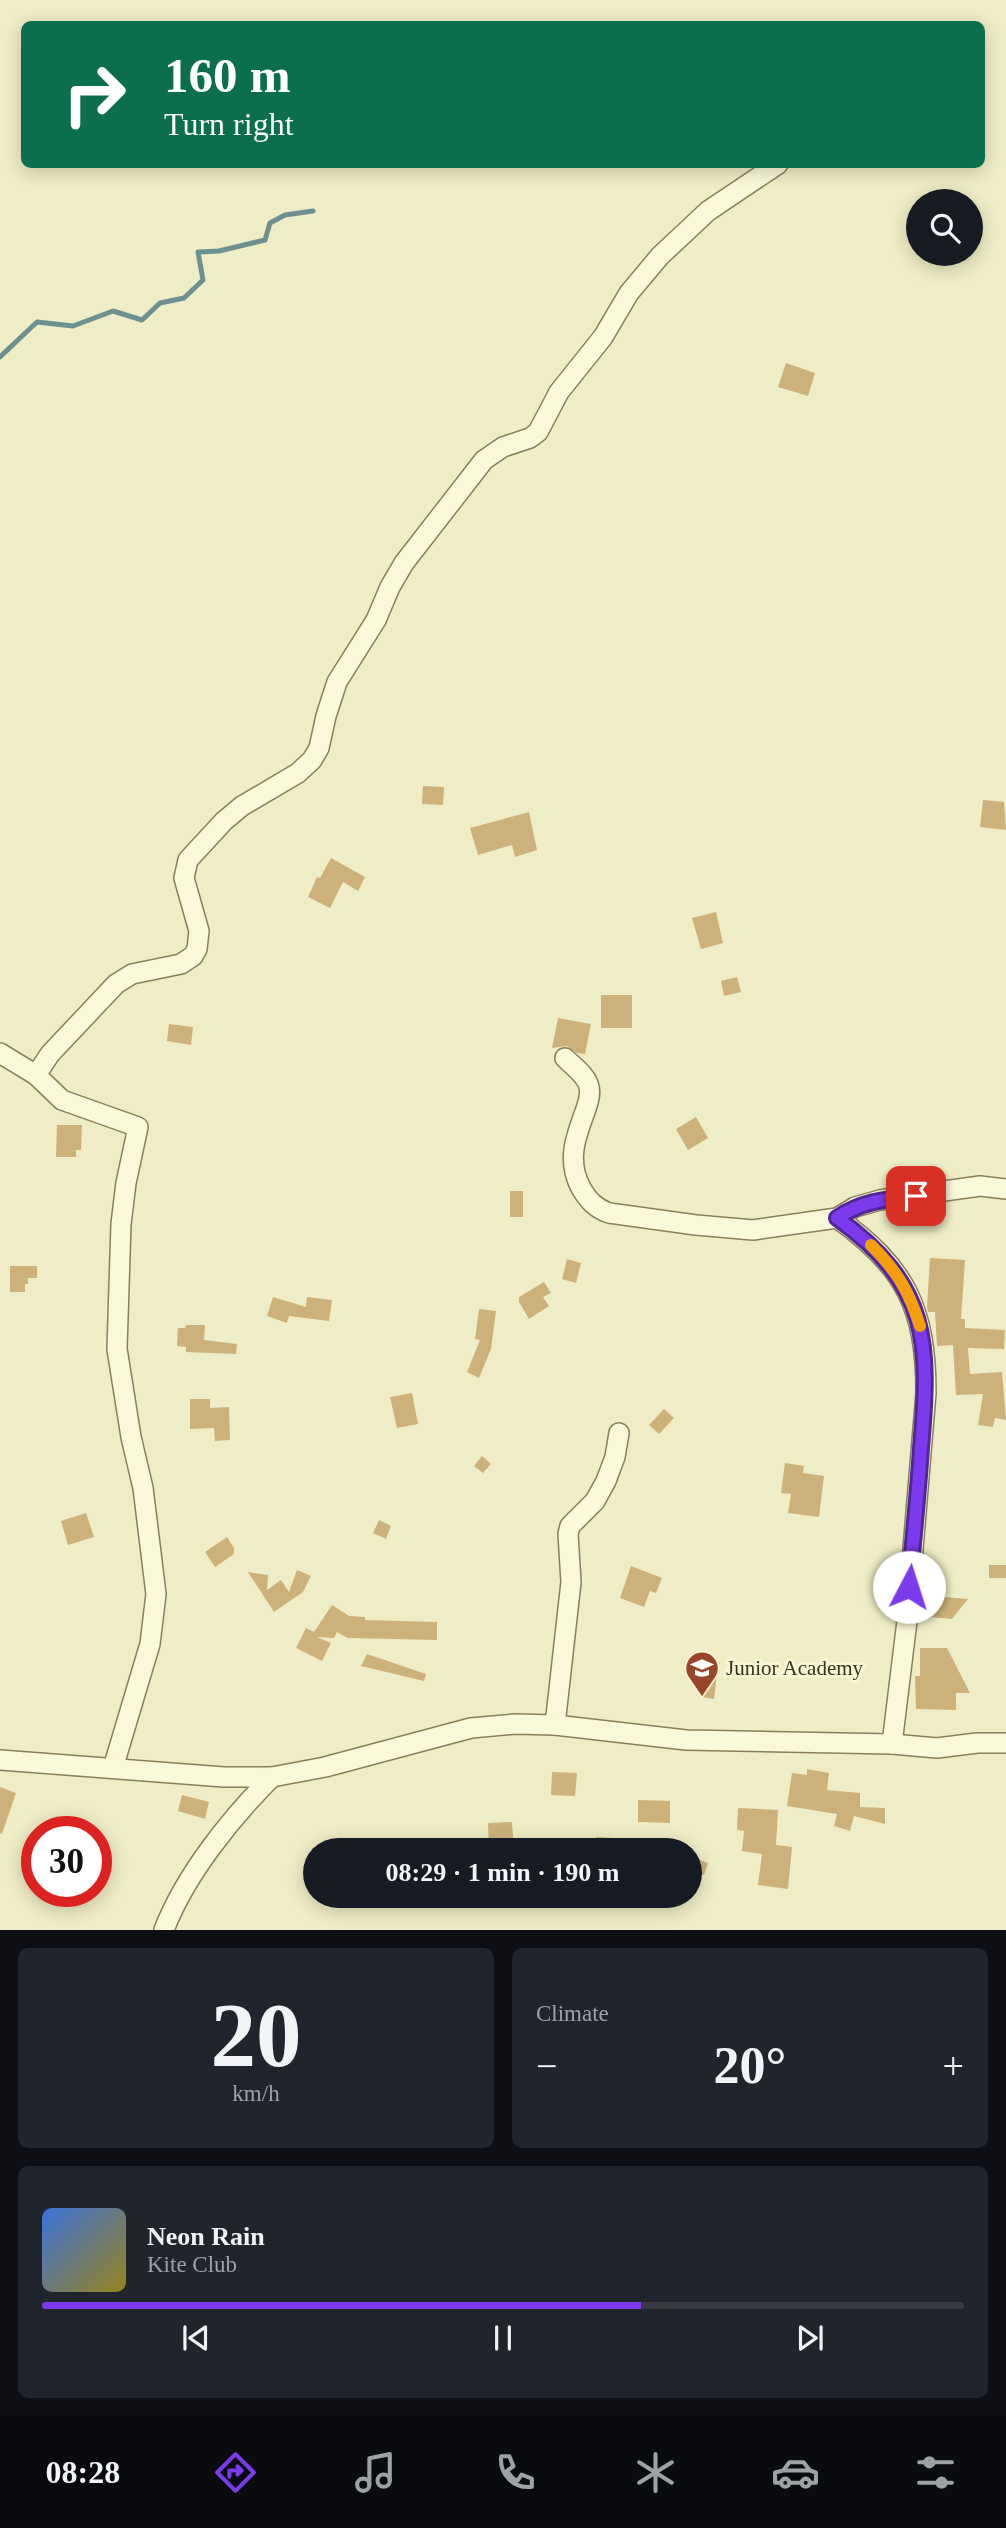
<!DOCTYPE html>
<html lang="en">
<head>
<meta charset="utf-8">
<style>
  body { margin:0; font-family:Georgia,serif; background:#20242c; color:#f1f3f6; height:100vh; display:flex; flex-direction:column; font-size:26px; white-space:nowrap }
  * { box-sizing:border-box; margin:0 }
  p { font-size:23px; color:#9ea1a6 }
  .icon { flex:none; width:38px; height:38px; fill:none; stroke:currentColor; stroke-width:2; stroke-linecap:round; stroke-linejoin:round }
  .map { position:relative; height:1930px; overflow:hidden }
  .drawer { display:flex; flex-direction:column; gap:18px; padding:18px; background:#0d0f14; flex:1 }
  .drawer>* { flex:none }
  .guide { position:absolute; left:21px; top:21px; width:964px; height:147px; border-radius:10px; box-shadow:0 4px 18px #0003; background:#0b6e4f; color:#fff; overflow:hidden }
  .fabs { position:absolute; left:906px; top:189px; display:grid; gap:14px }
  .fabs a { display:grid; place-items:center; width:77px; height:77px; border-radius:50%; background:#171b24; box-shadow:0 4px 18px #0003; font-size:35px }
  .speed { position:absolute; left:21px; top:1816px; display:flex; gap:14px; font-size:35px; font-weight:700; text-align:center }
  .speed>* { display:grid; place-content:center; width:91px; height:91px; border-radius:50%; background:#171b24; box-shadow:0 4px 18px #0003; line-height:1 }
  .speed .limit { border:10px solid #d22; background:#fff; color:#111 }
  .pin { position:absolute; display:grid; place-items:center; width:60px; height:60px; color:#fff; margin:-30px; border-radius:14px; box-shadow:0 4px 10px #0006 }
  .me { position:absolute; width:77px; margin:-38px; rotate:5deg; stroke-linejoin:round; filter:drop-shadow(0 0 5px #0008) }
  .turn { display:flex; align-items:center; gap:24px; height:147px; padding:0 28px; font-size:32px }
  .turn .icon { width:91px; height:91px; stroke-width:2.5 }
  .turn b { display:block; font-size:49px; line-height:60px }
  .big { font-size:52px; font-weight:800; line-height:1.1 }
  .drawer .card { flex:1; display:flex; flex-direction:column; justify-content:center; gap:10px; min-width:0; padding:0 24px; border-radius:10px; background:#20242c }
  .drawer .dial { align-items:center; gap:0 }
  .dial b { font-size:91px; line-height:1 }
  .song { display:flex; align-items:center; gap:21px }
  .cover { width:84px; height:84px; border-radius:10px; background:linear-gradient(135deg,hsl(220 70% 55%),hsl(50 70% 35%)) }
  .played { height:7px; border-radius:4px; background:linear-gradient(90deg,#7c3aed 65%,#363941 65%) }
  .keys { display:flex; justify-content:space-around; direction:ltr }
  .heat { display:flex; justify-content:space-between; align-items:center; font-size:38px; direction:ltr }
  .drawer .tiles { flex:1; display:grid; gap:18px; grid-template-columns:1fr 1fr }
  .card:last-child { grid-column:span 2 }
  .trip { position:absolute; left:303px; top:1838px; width:399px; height:70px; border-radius:35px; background:#171b24; box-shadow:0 4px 18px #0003; font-weight:800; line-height:70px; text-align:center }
  .dock { display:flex; height:112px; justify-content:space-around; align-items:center; background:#090b0e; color:#9ea1a6 }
  .dock .icon { width:49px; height:49px }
  .dock .active { color:#7c3aed }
  .dock b { font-size:32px; color:#f1f3f6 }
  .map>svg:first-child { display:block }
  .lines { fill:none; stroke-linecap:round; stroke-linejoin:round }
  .stream { stroke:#6d9090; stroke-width:5 }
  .building { fill:#cdb17a }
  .minor-casing { stroke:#8a7f5a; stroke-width:22 }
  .minor { stroke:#f9f8d8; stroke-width:19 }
  .route-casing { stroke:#51269a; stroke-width:18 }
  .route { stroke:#7c3aed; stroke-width:12 }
  .slow { stroke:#f59e0b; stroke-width:12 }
  .labels { text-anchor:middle; stroke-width:6; stroke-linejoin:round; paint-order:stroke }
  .poi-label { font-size:21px; fill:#3a321f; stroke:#f6f5d4; text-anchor:start }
</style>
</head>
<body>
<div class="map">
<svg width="1006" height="1930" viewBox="0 0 1006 1930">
  <rect width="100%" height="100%" fill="#efedc5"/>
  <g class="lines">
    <path class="stream" d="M 0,357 L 37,322 L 73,326 L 113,311 L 142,320 L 160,303 L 184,298 L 203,280 L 198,252 L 219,251 L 265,240 L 270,223 L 285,215 L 313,211"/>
  </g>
  <g class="building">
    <path d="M 786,363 L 815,373 L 808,396 L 778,387 Z"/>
    <path d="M 423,786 L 444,787 L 443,805 L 422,804 Z"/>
    <path d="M 983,800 L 1004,802 L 1006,830 L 980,827 Z"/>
    <path d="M 529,812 L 537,850 L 515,857 L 512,845 L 478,855 L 470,828 Z"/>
    <path d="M 331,858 L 365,877 L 358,891 L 343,882 L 330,908 L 308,897 L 317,877 L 320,878 Z"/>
    <path d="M 716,912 L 723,943 L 701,949 L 692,918 Z"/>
    <path d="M 737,977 L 741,992 L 724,996 L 721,981 Z"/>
    <rect x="601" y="995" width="31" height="33"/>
    <path d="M 558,1018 L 591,1024 L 585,1054 L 577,1053 L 567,1046 L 552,1048 Z"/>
    <path d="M 169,1024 L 193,1027 L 191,1045 L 167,1041 Z"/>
    <path d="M 696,1117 L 708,1138 L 688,1150 L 676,1129 Z"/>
    <path d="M 57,1125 L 82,1125 L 81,1150 L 76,1150 L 76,1157 L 56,1157 Z"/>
    <rect x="510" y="1191" width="13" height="26"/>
    <path d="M 930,1258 L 965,1260 L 961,1319 L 965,1319 L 965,1328 L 1005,1330 L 1004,1349 L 968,1348 L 970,1374 L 1002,1372 L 1006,1420 L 995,1418 L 993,1427 L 978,1425 L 983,1394 L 956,1395 L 953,1345 L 937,1346 L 935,1312 L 928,1312 L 927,1307 Z"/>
    <path d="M 567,1259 L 581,1263 L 576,1283 L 562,1279 Z"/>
    <path d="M 10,1266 L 37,1266 L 37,1278 L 28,1278 L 28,1284 L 25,1284 L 25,1292 L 10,1292 Z"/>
    <path d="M 544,1282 L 551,1293 L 543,1297 L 549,1306 L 529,1319 L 519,1302 L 519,1297 Z"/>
    <path d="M 273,1297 L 306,1307 L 307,1297 L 332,1300 L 329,1321 L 289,1316 L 287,1323 L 267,1316 Z"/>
    <path d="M 479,1309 L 496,1311 L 491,1349 L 479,1378 L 467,1372 L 480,1340 L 475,1339 Z"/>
    <path d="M 186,1325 L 205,1325 L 204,1340 L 237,1344 L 236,1354 L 186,1352 L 186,1347 L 177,1346 L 178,1328 L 185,1328 Z"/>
    <path d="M 412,1393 L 418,1424 L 397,1428 L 390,1397 Z"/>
    <path d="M 190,1399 L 210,1399 L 210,1408 L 229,1407 L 230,1440 L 215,1441 L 214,1428 L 190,1429 Z"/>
    <path d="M 664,1409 L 674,1418 L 659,1434 L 649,1425 Z"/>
    <path d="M 482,1456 L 491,1464 L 483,1473 L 474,1466 Z"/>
    <path d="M 785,1463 L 804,1466 L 803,1473 L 824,1476 L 819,1517 L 788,1513 L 791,1494 L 781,1493 Z"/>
    <path d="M 86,1513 L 94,1537 L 68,1545 L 61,1521 Z"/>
    <path d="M 379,1520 L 391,1526 L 386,1539 L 373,1533 Z"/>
    <path d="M 227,1537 L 234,1548 L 234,1554 L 215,1567 L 205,1552 Z"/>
    <rect x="989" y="1565" width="17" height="13"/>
    <path d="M 631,1566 L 662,1578 L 656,1593 L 650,1591 L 644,1607 L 620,1598 Z"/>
    <path d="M 297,1570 L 311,1576 L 303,1592 L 274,1612 L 248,1572 L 268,1575 L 267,1590 L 281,1580 L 289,1592 Z"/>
    <path d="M 922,1595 L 968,1599 L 952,1619 L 920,1616 Z"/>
    <path d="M 332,1605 L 349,1616 L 365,1617 L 365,1620 L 437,1622 L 437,1640 L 348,1638 L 337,1632 L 334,1638 L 317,1637 L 331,1643 L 322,1661 L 296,1648 L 306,1628 L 314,1632 Z"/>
    <path d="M 920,1648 L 947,1648 L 970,1693 L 956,1693 L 956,1710 L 916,1709 L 915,1676 L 920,1676 Z"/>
    <path d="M 367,1654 L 426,1674 L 424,1681 L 361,1666 Z"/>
    <path d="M 704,1672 L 717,1673 L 714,1699 L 701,1697 Z"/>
    <path d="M 807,1769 L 829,1773 L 827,1790 L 860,1793 L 860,1807 L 885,1808 L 885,1824 L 854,1816 L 850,1831 L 834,1826 L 837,1814 L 787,1806 L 792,1773 L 807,1775 Z"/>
    <path d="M 552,1772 L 577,1773 L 575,1796 L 551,1795 Z"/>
    <path d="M 0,1787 L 16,1793 L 2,1834 L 0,1833 Z"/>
    <path d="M 182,1795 L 209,1802 L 205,1819 L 178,1811 Z"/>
    <path d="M 638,1800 L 670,1801 L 670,1823 L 638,1822 Z"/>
    <path d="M 738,1808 L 778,1810 L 776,1845 L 792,1847 L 788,1889 L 758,1885 L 762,1854 L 742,1851 L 744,1831 L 737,1830 Z"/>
    <path d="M 512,1822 L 514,1850 L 489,1850 L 488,1823 Z"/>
    <path d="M 596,1837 L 633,1839 L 633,1850 L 596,1850 Z"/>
    <path d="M 690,1856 L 708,1863 L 704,1875 L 690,1871 Z"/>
  </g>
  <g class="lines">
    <g class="minor-casing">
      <g id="minor">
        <path d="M 0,1053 L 36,1075 L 62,1100 L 138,1127 L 126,1183 L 121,1224 L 117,1349 L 131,1437 L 143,1488 L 156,1594 L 150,1644 L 113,1768"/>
        <path d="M 565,1058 C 573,1066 587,1076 589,1087 C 591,1095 588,1102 586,1109 C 576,1136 566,1160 581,1188 C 588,1200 595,1208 609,1213 L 696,1225 L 753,1230 L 837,1218 L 855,1207 L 880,1200 L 980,1186 L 1006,1189"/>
        <path d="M 36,1075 L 50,1054 L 116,984 L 132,974 L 181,964 L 193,956 L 197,949 L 199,931 L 184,878 L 188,860 L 224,821 L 242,806 L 298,773 L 312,760 L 319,748 L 326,716 L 337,682 L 376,620 L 390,587 L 404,563 L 484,460 L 503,447 L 530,438 L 538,432 L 559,392 L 603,337 L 629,293 L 660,256 L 708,211 L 778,164"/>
        <path d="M 837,1218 C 906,1267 926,1309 926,1393 L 907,1621 L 892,1744"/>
        <path d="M 555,1725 L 571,1582 L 568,1534 L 570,1526 L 595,1501 L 606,1481 L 615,1457 L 619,1433"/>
        <path d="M 0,1760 L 224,1777 L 272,1777 L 325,1767 L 471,1728 L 515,1724 L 555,1725 L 686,1740 L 892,1744 L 937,1748 L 977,1743 L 1006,1743"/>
        <path d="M 164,1930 C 185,1875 231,1818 272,1777"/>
      </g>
    </g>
    <use href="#minor" class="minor"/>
  </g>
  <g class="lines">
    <g class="route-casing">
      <path id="route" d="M 909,1587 C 913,1541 918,1495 921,1448 C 930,1343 930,1285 837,1218 C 861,1201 887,1199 916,1196"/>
    </g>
    <use href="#route" class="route"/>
    <path class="slow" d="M 871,1245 C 897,1271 909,1291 920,1326"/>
  </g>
  <defs>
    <g id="school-pin" transform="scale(1.75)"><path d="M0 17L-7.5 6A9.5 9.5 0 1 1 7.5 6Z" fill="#99452a" stroke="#f6f5d4"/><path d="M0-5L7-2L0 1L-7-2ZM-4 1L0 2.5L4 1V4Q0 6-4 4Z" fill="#fff"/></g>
  </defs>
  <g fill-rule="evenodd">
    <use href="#school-pin" x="702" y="1668"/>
  </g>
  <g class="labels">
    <g class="poi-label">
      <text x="726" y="1675">Junior Academy</text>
    </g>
  </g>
</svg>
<div class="fabs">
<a><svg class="icon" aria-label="search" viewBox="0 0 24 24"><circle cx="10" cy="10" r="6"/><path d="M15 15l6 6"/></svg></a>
</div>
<div class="speed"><div class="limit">30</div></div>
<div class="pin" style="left:916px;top:1196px;background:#d93025"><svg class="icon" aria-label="arrive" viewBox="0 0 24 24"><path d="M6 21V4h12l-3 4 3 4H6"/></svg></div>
<svg class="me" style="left:909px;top:1587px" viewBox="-20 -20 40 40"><circle r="19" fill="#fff"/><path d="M0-13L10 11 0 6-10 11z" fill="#7c3aed"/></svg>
<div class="trip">08:29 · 1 min · 190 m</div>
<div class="guide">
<div class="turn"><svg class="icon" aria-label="right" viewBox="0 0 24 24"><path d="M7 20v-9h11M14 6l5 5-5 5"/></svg><div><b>160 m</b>Turn right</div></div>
</div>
</div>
<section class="drawer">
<div class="tiles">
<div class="card dial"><b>20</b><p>km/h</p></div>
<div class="card"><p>Climate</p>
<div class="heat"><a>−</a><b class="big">20°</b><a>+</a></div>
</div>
<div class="card">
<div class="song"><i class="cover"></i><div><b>Neon Rain</b><p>Kite Club</p></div></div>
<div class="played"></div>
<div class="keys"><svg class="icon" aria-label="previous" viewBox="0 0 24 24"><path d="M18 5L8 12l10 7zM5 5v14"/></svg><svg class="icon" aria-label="pause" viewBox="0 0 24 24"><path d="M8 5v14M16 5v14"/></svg><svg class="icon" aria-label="next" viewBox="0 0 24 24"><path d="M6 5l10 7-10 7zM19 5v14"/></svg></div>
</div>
</div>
</section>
<nav class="dock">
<b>08:28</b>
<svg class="icon active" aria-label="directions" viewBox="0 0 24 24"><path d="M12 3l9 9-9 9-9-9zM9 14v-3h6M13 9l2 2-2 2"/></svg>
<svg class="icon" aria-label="music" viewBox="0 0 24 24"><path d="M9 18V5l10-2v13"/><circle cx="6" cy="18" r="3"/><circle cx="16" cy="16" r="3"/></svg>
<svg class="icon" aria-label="phone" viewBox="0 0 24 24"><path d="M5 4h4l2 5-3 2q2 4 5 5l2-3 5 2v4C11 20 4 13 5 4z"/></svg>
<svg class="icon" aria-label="climate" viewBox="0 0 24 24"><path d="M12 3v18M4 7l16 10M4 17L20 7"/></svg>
<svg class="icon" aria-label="car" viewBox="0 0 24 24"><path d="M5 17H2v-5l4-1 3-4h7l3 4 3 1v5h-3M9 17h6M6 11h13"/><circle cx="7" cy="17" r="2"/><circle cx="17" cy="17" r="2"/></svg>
<svg class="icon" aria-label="filters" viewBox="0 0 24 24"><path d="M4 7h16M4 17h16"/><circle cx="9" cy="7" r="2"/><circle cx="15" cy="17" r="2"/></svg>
</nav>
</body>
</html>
